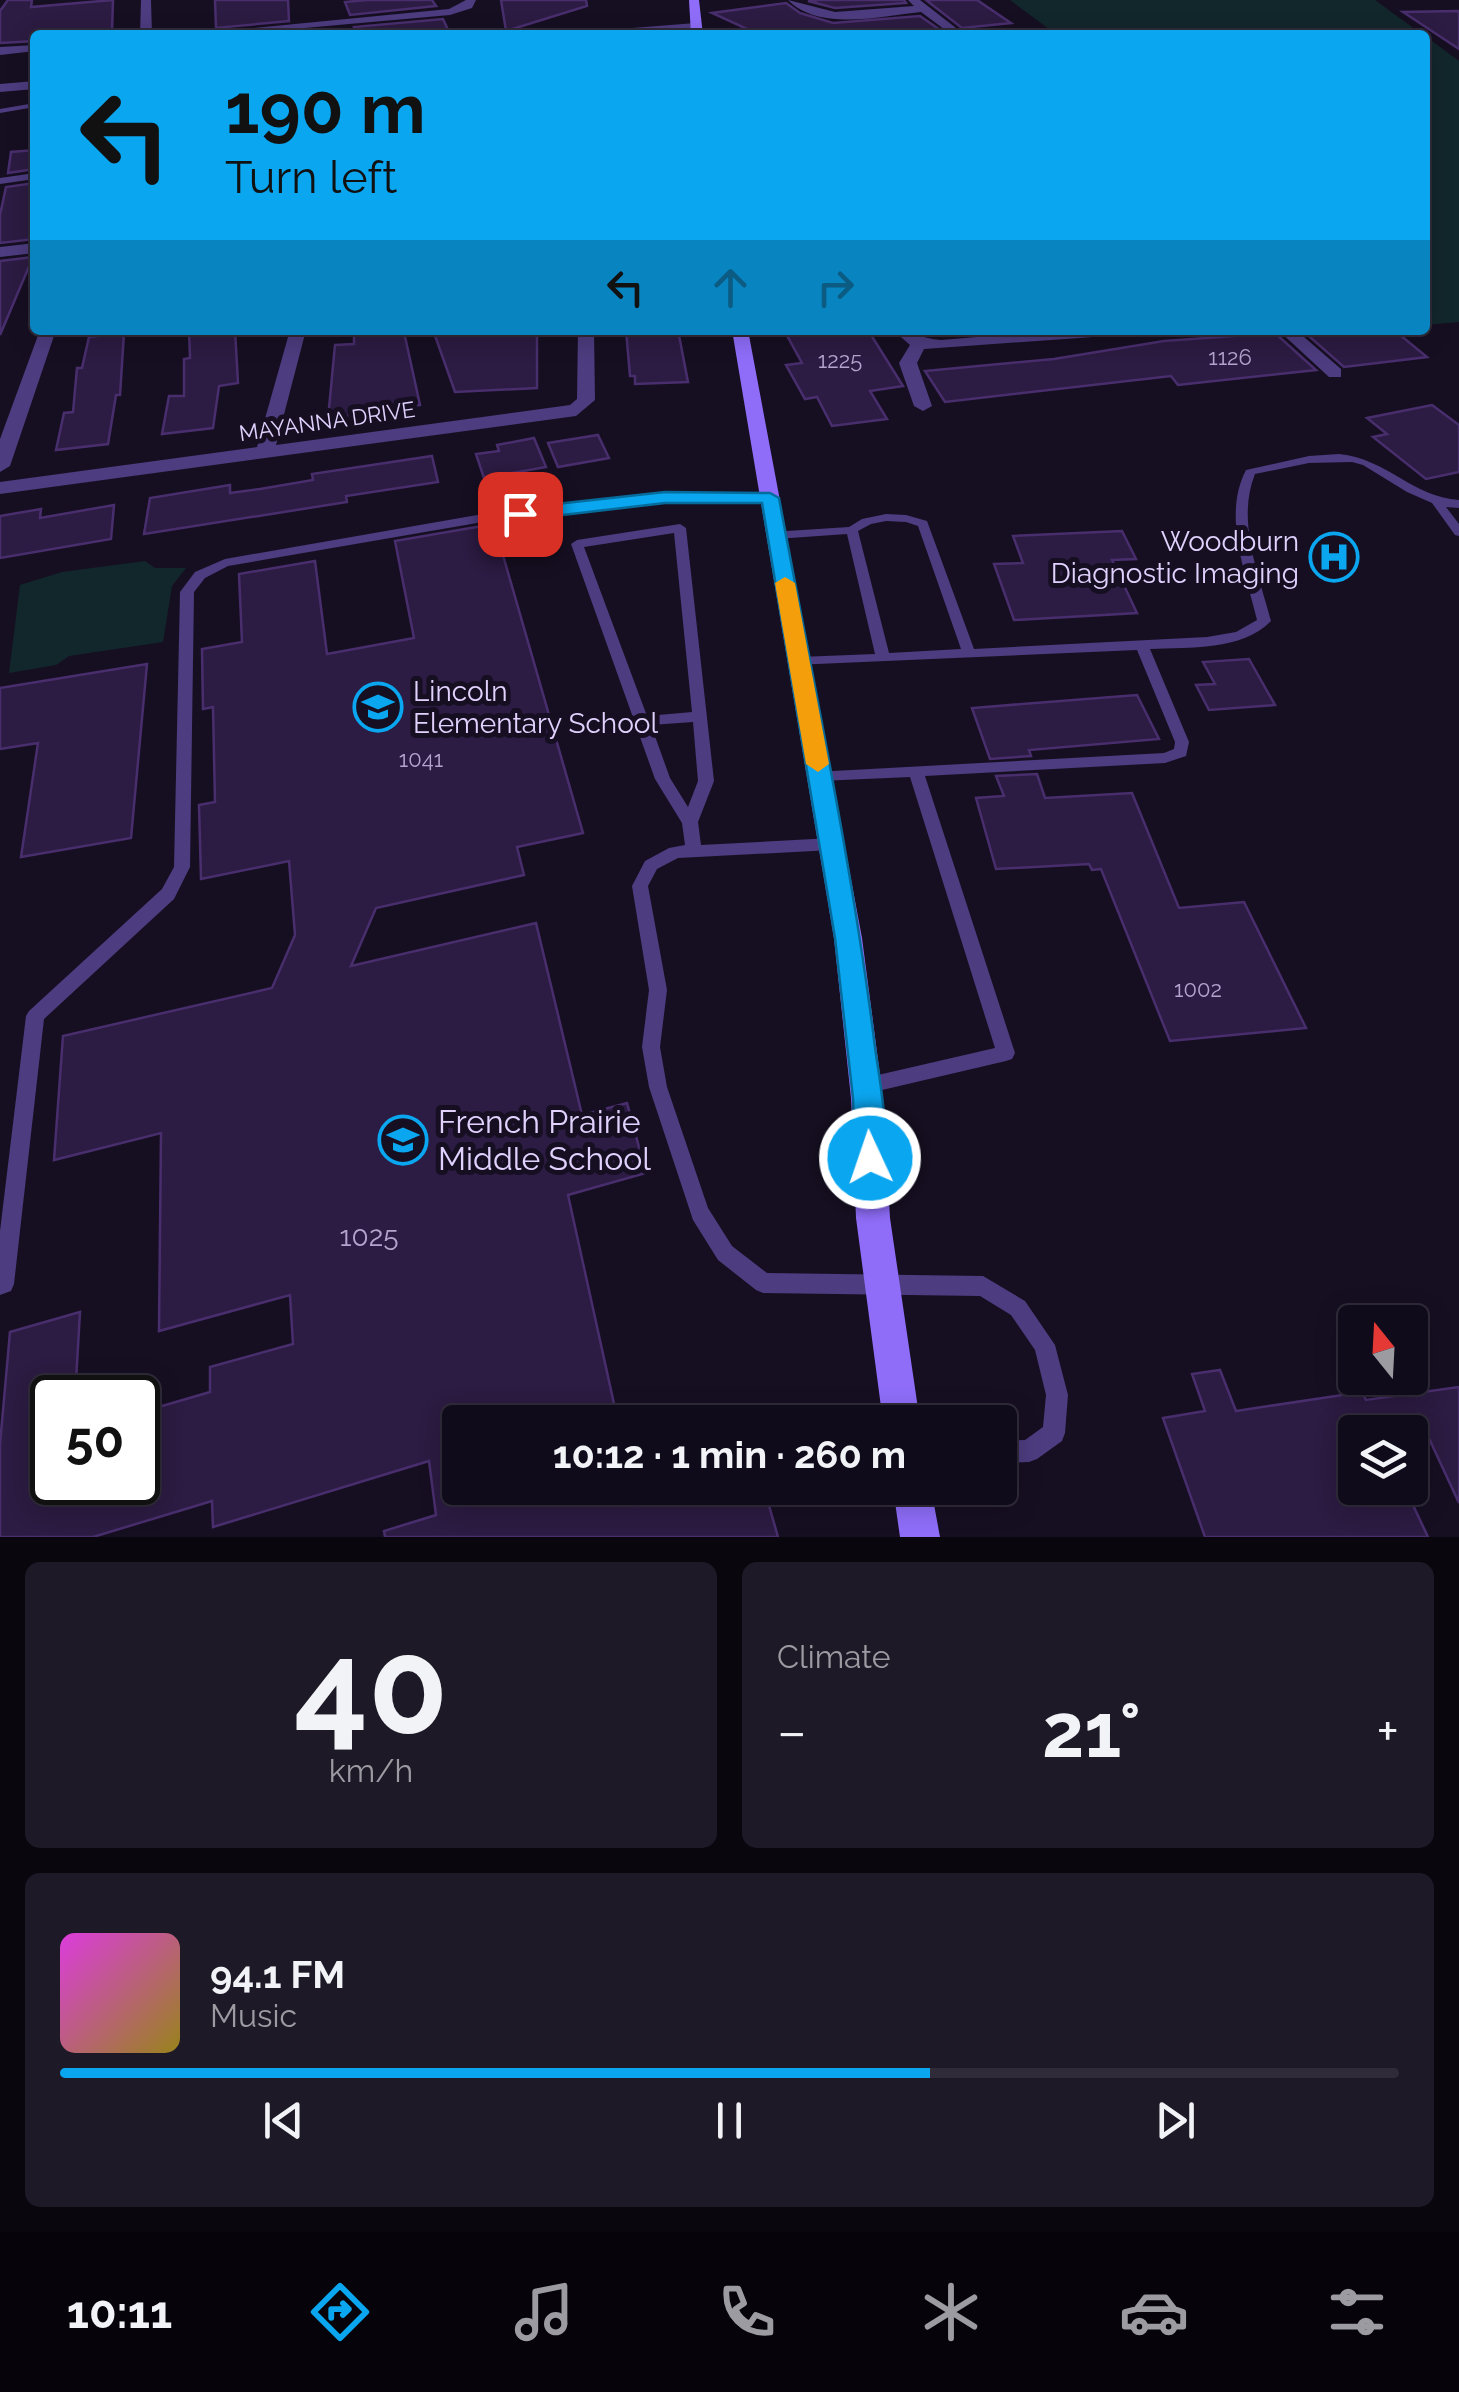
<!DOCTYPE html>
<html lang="en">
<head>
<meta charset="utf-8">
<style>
  body { margin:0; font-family:Raleway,sans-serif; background:#1e1927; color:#f1f3f6; height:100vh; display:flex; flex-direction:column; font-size:38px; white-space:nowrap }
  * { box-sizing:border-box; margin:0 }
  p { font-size:32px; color:#9c9ba2 }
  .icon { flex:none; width:55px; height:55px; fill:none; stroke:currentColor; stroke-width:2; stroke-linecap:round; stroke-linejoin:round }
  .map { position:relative; height:1537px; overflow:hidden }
  .sheet { display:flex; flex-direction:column; gap:25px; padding:25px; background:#09060e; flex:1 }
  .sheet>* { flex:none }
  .top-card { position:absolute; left:30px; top:30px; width:1400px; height:305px; border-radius:10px; box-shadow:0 5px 25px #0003,0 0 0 2px #302b39; background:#0aa6f0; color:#111; overflow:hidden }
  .needle { width:65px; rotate:342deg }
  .tools { position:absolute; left:1338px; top:1305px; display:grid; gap:20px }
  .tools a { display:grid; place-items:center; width:90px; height:90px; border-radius:10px; background:#100b1a; box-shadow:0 5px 25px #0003,0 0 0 2px #302b39; font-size:50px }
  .speed { position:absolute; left:30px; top:1375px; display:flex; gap:20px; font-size:50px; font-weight:700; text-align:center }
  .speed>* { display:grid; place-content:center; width:130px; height:130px; border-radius:50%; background:#100b1a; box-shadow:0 5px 25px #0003,0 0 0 2px #302b39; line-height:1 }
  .speed .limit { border:5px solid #111; border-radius:15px; background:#fff; color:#111 }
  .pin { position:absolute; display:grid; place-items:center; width:85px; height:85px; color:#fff; margin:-42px; border-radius:20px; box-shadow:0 5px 15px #0006 }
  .me { position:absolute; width:110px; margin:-55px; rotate:357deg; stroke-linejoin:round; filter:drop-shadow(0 0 8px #0008) }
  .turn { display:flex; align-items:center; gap:35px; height:210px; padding:0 30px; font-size:45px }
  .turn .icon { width:130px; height:130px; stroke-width:2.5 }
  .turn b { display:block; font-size:70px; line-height:85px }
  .lanes { display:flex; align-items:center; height:95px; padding:0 30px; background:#0003; justify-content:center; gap:50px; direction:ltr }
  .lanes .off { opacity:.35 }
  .big { font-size:75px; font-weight:700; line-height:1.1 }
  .sheet .widget { flex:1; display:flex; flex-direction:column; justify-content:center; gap:15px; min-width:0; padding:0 35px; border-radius:15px; background:#1e1927 }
  .sheet .dial { align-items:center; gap:0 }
  .dial b { font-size:130px; line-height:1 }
  .song { display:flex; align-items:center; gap:30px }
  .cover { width:120px; height:120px; border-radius:15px; background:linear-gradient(135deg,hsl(300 70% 55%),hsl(50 70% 35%)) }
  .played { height:10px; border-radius:5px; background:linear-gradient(90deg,#0aa6f0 65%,#302b39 65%) }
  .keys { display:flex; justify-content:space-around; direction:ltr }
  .heat { display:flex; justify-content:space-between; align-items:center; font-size:55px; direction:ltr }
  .sheet .tiles { flex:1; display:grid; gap:25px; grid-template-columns:1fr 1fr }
  .widget:last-child { grid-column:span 2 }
  .trip { position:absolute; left:442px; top:1405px; width:575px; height:100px; border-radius:10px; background:#100b1a; box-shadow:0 5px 25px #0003,0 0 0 2px #302b39; font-weight:700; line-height:100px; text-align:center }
  .tabs { display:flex; height:160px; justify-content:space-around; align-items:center; background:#06040a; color:#9c9ba2 }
  .tabs .icon { width:70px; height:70px }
  .tabs .on { color:#0aa6f0 }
  .tabs b { font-size:45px; color:#f1f3f6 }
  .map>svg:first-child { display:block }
  .green { fill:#12272c }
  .building { fill:#2c1b42; stroke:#492e6d; stroke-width:2.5 }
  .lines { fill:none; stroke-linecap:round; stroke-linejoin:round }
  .service { fill:#4d3c7f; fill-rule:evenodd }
  .minor { fill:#4d3c7f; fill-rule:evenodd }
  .tertiary { fill:#4d3c7f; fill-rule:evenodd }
  .secondary { fill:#8f6df9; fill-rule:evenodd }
  .route { fill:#0aa6f0; stroke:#066c9c; stroke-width:2.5 }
  .slow { fill:#f59e0b }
  .labels { text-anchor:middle; stroke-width:10; stroke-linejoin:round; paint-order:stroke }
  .number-label { font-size:22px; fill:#b3a4ce }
  .far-street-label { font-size:22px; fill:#e0d1fd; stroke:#160f22 }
  .poi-label { font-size:28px; fill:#e0d1fd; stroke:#160f22; text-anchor:end }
  .near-number-label { font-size:28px; fill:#b3a4ce }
  .near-poi-label { font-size:32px; fill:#e0d1fd; stroke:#160f22; text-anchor:start }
</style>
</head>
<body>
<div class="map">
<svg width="1459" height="1537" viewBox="0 0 1459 1537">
  <rect width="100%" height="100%" fill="#160f22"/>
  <g class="green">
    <path d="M 1010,0 L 1375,0 L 1423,35 L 1057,35 Z"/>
    <path d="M 1425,36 L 1459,61 L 1459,322 L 1425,325 Z"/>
    <path d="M 145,561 L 155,568 L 186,568 L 172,586 L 163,642 L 69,656 L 56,665 L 9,673 L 20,585 L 62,572 Z"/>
  </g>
  <g class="building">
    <path d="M 8,0 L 32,0 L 31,7 L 113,0 L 112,31 L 35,35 L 35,41 L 0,43 L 0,11 Z"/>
    <path d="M 215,0 L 288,0 L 289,21 L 216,28 Z"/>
    <path d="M 367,0 L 432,0 L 436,6 L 350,15 L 345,2 Z"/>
    <path d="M 501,0 L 586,0 L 587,6 L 506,31 Z"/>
    <path d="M 819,0 L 904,0 L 906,3 L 835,8 L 808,1 Z"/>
    <path d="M 926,0 L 977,0 L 1011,23 L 962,28 Z"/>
    <path d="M 786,3 L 800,13 L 833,23 L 920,16 L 940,30 L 896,35 L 881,31 L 760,35 L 712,13 Z"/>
    <path d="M 1459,11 L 1459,49 L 1403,12 Z"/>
    <path d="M 443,19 L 449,32 L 439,35 L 357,35 L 354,27 Z"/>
    <path d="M 35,150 L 35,169 L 8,173 L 11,152 Z"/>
    <path d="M 35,183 L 35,239 L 0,243 L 0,215 L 6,187 Z"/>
    <path d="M 33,257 L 0,335 L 0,261 Z"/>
    <path d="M 189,330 L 235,330 L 238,383 L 219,386 L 213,428 L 162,434 L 169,396 L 184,396 L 184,359 L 190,358 Z"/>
    <path d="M 433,330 L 537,330 L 537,388 L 455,392 Z"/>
    <path d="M 626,330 L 678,330 L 688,382 L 635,384 L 635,376 L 630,376 Z"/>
    <path d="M 784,330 L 868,330 L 903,386 L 870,391 L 887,419 L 832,426 L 817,397 L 805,399 L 786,365 L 802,363 Z"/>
    <path d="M 1302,330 L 1394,330 L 1427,357 L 1344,367 Z"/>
    <path d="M 404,332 L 420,405 L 328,419 L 335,345 L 354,344 L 354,336 Z"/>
    <path d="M 124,333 L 120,395 L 116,395 L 108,444 L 56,450 L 64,413 L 73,412 L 77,368 L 82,368 L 89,337 Z"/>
    <path d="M 1275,333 L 1316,370 L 1178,385 L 1171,376 L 945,402 L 925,371 L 1054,359 L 1164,341 Z"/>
    <path d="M 1432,405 L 1459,425 L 1459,472 L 1426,479 L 1373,437 L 1387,434 L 1367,418 Z"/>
    <path d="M 598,435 L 609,458 L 558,467 L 548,443 Z"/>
    <path d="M 534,438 L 546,467 L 484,478 L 476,454 L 499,451 L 497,445 Z"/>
    <path d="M 432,456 L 438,482 L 346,496 L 347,502 L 144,534 L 150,498 L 230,485 L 230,493 L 260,489 L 313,480 L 312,474 Z"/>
    <path d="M 114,505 L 111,539 L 0,558 L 0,516 L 41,509 L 40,518 Z"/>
    <path d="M 494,524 L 583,833 L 517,847 L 524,875 L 376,908 L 351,966 L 536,923 L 582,1115 L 627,1103 L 646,1173 L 568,1195 L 618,1422 L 460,1422 L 460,1488 L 633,1488 L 637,1506 L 692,1488 L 764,1488 L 778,1537 L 385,1537 L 384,1531 L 436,1515 L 429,1461 L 213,1527 L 212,1501 L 93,1537 L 0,1537 L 0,1444 L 10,1332 L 80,1312 L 75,1398 L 52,1398 L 52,1482 L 138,1482 L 138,1413 L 210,1392 L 210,1367 L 293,1344 L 290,1295 L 159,1331 L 161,1133 L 54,1160 L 63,1036 L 272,988 L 295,935 L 289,861 L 201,879 L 199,805 L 215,802 L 213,707 L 203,709 L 202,649 L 242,642 L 239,574 L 315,561 L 327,654 L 414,638 L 395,541 Z"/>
    <path d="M 1122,531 L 1136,559 L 1112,560 L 1137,613 L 1014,620 L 994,564 L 1023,563 L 1013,536 Z"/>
    <path d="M 1249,659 L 1275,705 L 1209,710 L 1196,685 L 1215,684 L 1203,662 Z"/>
    <path d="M 147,664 L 131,838 L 21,857 L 38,743 L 0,749 L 0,688 Z"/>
    <path d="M 1137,695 L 1159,739 L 1029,750 L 1031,756 L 990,759 L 972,708 Z"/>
    <path d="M 1037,774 L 1045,798 L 1132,793 L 1179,908 L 1244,902 L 1306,1028 L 1170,1041 L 1101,869 L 1092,870 L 1089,864 L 996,869 L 976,798 L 1004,796 L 996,776 Z"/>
    <path d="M 1220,1370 L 1236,1411 L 1362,1392 L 1366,1400 L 1459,1387 L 1459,1503 L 1426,1432 L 1355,1432 L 1355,1488 L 1405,1488 L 1428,1537 L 1205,1537 L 1163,1418 L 1205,1411 L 1192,1374 Z"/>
  </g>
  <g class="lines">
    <g class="service">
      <path d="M 35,103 L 35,107 L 0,113 L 0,109 Z"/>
      <path d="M 35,173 L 35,179 L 0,184 L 0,178 Z"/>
      <path d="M 1339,454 C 1388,459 1412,497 1459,500 L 1459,508 L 1446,507 L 1459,524 L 1459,536 L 1455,535 L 1432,503 L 1407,492 L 1363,465 L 1352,462 L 1309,463 L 1255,474 C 1236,521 1259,575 1271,621 C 1242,651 1189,647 1150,649 L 1189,742 L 1186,756 L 1165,763 L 925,776 L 1015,1053 L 1012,1059 L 1006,1061 L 865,1094 L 858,1092 L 856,1086 L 858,1080 L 865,1078 L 995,1048 L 910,777 L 820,781 L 815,780 L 812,776 L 815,772 L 1164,753 L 1174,749 L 1175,742 L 1137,650 L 794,665 L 792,662 L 799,657 L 875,654 L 847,534 L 776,539 L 772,538 L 772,532 L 849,527 L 862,519 L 886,514 L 906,515 L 927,521 L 974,649 L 1207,637 L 1236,632 L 1257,620 C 1246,573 1222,516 1246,470 L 1309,456 ZM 886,521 L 906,522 L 918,526 L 961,649 L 889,653 L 858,531 L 871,524 Z"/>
      <path d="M 665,493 L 770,494 L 776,498 L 770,502 L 665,501 L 483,522 L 228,566 L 205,578 L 194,592 L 190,867 L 174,899 L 44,1019 L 14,1284 L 11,1291 L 0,1295 L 0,1231 L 26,1016 L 29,1011 L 162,889 L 174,867 L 180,592 L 195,572 L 225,559 L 483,514 Z"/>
      <path d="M 680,524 L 686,528 L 714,781 L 698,822 L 701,845 L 832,838 L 838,840 L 840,844 L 838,848 L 832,850 L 678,858 L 657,869 L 648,886 L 667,990 L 660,1047 L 667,1087 L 708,1208 L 732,1246 L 767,1273 L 983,1276 L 1025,1301 L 1055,1345 L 1068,1395 L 1065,1433 L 1062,1441 L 1037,1459 L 1029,1462 L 1000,1463 L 1000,1441 L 1025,1440 L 1043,1427 L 1046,1395 L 1035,1350 L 1011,1315 L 980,1296 L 763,1293 L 756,1290 L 718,1260 L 693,1220 L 649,1087 L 642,1047 L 649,990 L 632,886 L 645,861 L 669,848 L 685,845 L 682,823 L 655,779 L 571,544 L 577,540 ZM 674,533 L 692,712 L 647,716 L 584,547 ZM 693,722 L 698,781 L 688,807 L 670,778 L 651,725 Z"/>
    </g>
    <g class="minor">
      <path d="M 141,0 L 151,0 L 152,35 L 140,35 Z"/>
      <path d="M 466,0 L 476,0 L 472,8 L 450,15 L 227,35 L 182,35 L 449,9 Z"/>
      <path d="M 788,0 L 835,12 L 914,6 L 908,0 L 920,0 L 965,35 L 952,35 L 921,12 C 881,16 820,32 788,0 Z"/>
      <path d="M 35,45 L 35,51 L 0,55 L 0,47 Z"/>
      <path d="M 35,243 L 35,253 L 0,257 L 0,247 Z"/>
      <path d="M 40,330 L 56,330 L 10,466 L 0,472 L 0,439 Z"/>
      <path d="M 290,330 L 306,330 L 276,445 L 570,405 L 577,399 L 578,330 L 594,330 L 595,400 L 576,416 L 0,494 L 0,482 L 257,447 Z"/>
      <path d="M 893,330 C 911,330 922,339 941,340 L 1060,330 L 1129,330 L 1121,335 L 924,349 L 917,363 L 932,406 L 923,411 L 914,406 L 899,363 L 910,345 Z"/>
      <path d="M 1278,330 L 1296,330 L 1341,369 L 1341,377 L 1329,377 Z"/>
    </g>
    <g class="tertiary">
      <path d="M 696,23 L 700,28 L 575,35 L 581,32 Z"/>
      <path d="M 35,81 L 35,89 L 0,92 L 0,84 Z"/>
    </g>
    <g class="secondary">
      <path d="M 689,0 L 699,0 L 703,35 L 691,35 Z"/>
      <path d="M 732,330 L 748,330 L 862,938 L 883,1098 L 890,1218 L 920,1422 L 883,1422 L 856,1218 L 851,1098 L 834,938 Z"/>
      <path d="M 893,1488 L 931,1488 L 940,1537 L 900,1537 Z"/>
    </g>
  </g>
  <path class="route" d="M 665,492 L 770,493 L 779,498 C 813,681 852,863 875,1047 C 879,1078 892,1140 880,1168 L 870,1172 L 859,1168 L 855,1158 L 853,1098 L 835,938 L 762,503 L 665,503 L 520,520 L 511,514 L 520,508 Z"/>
  <path class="slow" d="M 785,577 L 795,583 L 829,764 L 818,772 L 806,764 L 775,583 Z"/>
  <defs>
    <g id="hospital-ring" transform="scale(2.5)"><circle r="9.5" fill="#160f22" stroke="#0aa6f0" stroke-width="1.5"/><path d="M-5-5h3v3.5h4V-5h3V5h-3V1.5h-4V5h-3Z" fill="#0aa6f0"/></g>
    <g id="school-ring" transform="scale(2.5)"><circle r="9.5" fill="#160f22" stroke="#0aa6f0" stroke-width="1.5"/><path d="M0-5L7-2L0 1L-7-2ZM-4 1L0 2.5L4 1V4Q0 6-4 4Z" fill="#0aa6f0"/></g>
  </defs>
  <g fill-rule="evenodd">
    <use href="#hospital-ring" x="1334" y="557"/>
    <use href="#school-ring" x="378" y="707"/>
    <use href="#school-ring" x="403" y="1140"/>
  </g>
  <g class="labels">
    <g class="number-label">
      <text x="1230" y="365">1126</text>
      <text x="840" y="368">1225</text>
      <text x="421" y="767">1041</text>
      <text x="1198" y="997">1002</text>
    </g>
    <g class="far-street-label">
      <text transform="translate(327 421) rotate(-8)" y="8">MAYANNA DRIVE</text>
    </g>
    <g class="poi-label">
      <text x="1299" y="551">Woodburn<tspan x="1299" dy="32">Diagnostic Imaging</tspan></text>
      <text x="413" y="701" text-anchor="start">Lincoln<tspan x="413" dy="32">Elementary School</tspan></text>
    </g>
    <g class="near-number-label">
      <text x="369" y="1246">1025</text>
    </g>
    <g class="near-poi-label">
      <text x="438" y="1133">French Prairie<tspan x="438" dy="37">Middle School</tspan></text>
    </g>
  </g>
</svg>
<div class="tools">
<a><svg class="needle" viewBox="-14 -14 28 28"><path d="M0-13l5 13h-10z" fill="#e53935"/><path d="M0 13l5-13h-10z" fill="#9c9ba2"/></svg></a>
<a><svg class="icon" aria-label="layers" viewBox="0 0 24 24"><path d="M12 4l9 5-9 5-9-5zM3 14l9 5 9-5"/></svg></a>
</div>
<div class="speed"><div class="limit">50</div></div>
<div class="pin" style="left:520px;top:514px;background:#d93025"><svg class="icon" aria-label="arrive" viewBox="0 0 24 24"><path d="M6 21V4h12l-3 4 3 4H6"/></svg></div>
<svg class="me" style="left:870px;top:1158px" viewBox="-20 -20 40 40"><circle r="17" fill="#0aa6f0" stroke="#fff" stroke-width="3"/><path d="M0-11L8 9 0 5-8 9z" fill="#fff"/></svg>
<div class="trip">10:12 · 1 min · 260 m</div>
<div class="top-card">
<div class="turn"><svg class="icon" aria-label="left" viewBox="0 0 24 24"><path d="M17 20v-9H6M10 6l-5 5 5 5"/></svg><div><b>190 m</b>Turn left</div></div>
<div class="lanes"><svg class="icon" aria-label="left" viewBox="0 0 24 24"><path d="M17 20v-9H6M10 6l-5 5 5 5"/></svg><svg class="icon off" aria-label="ahead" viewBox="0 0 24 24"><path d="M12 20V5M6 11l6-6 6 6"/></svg><svg class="icon off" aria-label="right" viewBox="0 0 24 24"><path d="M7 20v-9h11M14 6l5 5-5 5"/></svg></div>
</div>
</div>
<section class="sheet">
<div class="tiles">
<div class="widget dial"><b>40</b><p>km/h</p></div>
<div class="widget"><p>Climate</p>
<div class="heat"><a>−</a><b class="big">21°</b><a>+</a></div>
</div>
<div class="widget">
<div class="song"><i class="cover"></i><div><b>94.1 FM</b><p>Music</p></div></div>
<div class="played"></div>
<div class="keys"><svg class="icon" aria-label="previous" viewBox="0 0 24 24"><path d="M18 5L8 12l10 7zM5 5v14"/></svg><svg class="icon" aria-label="pause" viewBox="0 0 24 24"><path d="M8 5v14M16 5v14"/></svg><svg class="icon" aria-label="next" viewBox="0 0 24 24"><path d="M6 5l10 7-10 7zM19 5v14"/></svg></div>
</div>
</div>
</section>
<nav class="tabs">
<b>10:11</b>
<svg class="icon on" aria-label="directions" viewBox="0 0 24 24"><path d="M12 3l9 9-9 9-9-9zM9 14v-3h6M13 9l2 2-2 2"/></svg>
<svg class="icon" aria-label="music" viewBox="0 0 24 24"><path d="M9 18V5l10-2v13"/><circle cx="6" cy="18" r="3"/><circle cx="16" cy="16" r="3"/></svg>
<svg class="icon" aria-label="phone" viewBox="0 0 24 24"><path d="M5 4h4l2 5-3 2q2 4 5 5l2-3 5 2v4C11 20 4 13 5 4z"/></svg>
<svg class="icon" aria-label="climate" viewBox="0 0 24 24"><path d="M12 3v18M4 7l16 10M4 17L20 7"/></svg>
<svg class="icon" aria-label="car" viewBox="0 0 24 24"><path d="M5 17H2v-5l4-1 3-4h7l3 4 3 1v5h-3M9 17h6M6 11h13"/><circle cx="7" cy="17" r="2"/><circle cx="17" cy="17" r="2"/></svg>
<svg class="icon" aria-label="filters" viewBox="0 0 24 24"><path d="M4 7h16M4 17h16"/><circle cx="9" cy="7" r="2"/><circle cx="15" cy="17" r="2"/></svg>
</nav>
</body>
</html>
